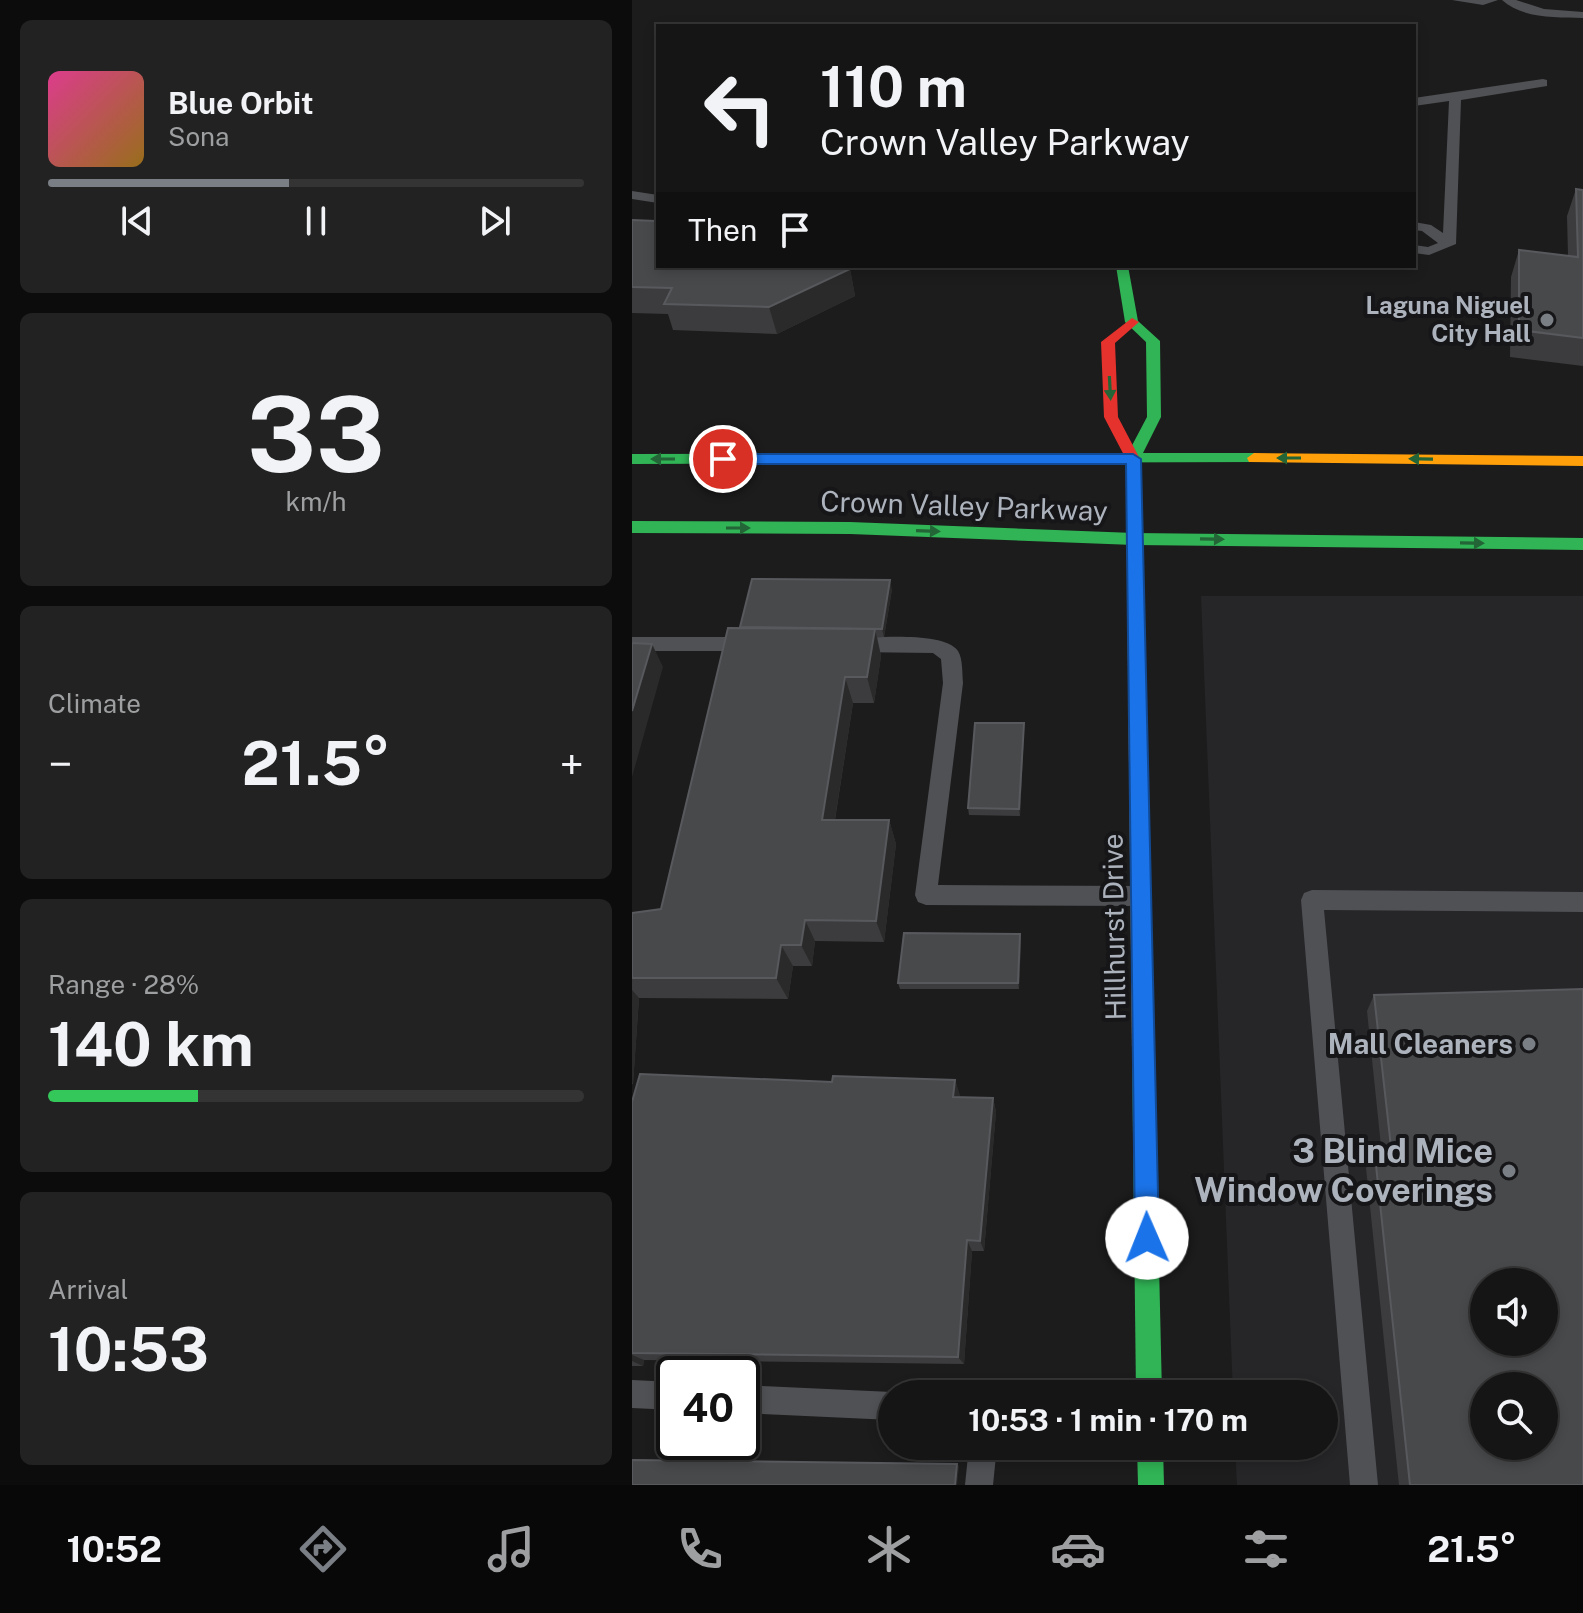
<!DOCTYPE html>
<html lang="en">
<head>
<meta charset="utf-8">
<style>
  body { margin:0; font-family:"Public Sans",sans-serif; background:#222; color:#f1f3f6; height:100vh; display:flex; flex-direction:column; font-size:30px; white-space:nowrap }
  * { box-sizing:border-box; margin:0 }
  p { font-size:26px; color:#9d9fa0 }
  .icon { flex:none; width:44px; height:44px; fill:none; stroke:currentColor; stroke-width:2; stroke-linecap:round; stroke-linejoin:round }
  .map { position:relative; flex:1; overflow:hidden }
  .details { display:flex; flex-direction:column; gap:20px; padding:20px; background:#0c0c0c; width:632px }
  .details>* { flex:none }
  .top-card { position:absolute; left:24px; top:24px; width:760px; height:244px; border-radius:0px; box-shadow:0 4px 12px #0003,0 0 0 2px #343434; background:#151515; color:#f1f3f6; overflow:hidden }
  .fabs { position:absolute; left:838px; top:1268px; display:grid; gap:16px }
  .fabs a { display:grid; place-items:center; width:88px; height:88px; border-radius:50%; background:#151515; box-shadow:0 4px 12px #0003,0 0 0 2px #343434; font-size:40px }
  .speed { position:absolute; left:24px; top:1356px; display:flex; gap:16px; font-size:40px; font-weight:700; text-align:center }
  .speed>* { display:grid; place-content:center; width:104px; height:104px; border-radius:50%; background:#151515; box-shadow:0 4px 12px #0003,0 0 0 2px #343434; line-height:1 }
  .speed .limit { border:4px solid #111; border-radius:12px; background:#fff; color:#111 }
  .pin { position:absolute; display:grid; place-items:center; width:68px; height:68px; color:#fff; margin:-34px; border:4px solid #fff; border-radius:50%; box-shadow:0 2px 8px #0007 }
  .me { position:absolute; width:88px; margin:-44px; rotate:359deg; stroke-linejoin:round; filter:drop-shadow(0 0 6px #0008) }
  .turn { display:flex; align-items:center; gap:28px; height:168px; padding:0 32px; font-size:36px }
  .turn .icon { width:104px; height:104px; stroke-width:2.5 }
  .turn b { display:block; font-size:56px; line-height:68px }
  .then { display:flex; align-items:center; height:76px; padding:0 32px; background:#0003; gap:16px; font-size:30px }
  .big { font-size:60px; font-weight:700; line-height:1.1 }
  .details .tile { flex:1; display:flex; flex-direction:column; justify-content:center; gap:12px; min-width:0; padding:0 28px; border-radius:12px; background:#222 }
  .details .dial { align-items:center; gap:0 }
  .dial b { font-size:104px; line-height:1 }
  .song { display:flex; align-items:center; gap:24px }
  .cover { width:96px; height:96px; border-radius:12px; background:linear-gradient(135deg,hsl(330 70% 55%),hsl(40 70% 35%)) }
  .played { height:8px; border-radius:4px; background:linear-gradient(90deg,#7a7e85 45%,#343434 45%) }
  .keys { display:flex; justify-content:space-around; direction:ltr }
  .heat { display:flex; justify-content:space-between; align-items:center; font-size:44px; direction:ltr }
  .charge { height:12px; border-radius:6px; background:linear-gradient(90deg,#34c759 28%,#343434 0) }
  .trip { position:absolute; left:246px; top:1380px; width:460px; height:80px; border-radius:40px; background:#151515; box-shadow:0 4px 12px #0003,0 0 0 2px #343434; font-weight:700; line-height:80px; text-align:center }
  .tab-bar { display:flex; height:128px; justify-content:space-around; align-items:center; background:#080808; color:#9d9fa0 }
  .tab-bar .icon { width:56px; height:56px }
  .tab-bar .on { color:#7a7e85 }
  .tab-bar b { font-size:36px; color:#f1f3f6 }
  main { display:flex; flex:1; min-height:0 }
  .map>svg:first-child { display:block }
  .built { fill:#262629; fill-rule:evenodd }
  .lines { fill:none; stroke-linecap:round; stroke-linejoin:round }
  .lane { fill:#505155; fill-rule:evenodd }
  .fast { fill:#30b455; fill-rule:evenodd }
  .slow { fill:#ff9f0a; fill-rule:evenodd }
  .jam { fill:#e5322d; fill-rule:evenodd }
  .wall { fill:#3c3c3e }
  .shaded-wall { fill:#2a2a2a }
  .building { fill:#48494b; stroke:#58595d; stroke-width:2; fill-rule:evenodd }
  .oneway { fill:#236536 }
  .route { fill:#1a73e8; stroke:#114b97; stroke-width:2 }
  .poi-dot { fill:#7a7e85; stroke:#161618; stroke-width:3 }
  .labels { text-anchor:middle; stroke-width:8; stroke-linejoin:round; paint-order:stroke }
  .far-poi-label { font-size:24px; font-weight:bold; fill:#adb3bd; stroke:#161618; text-anchor:end }
  .street-label { font-size:28px; fill:#adb3bd; stroke:#161618 }
  .poi-label { font-size:28px; font-weight:bold; fill:#adb3bd; stroke:#161618; text-anchor:end }
  .near-poi-label { font-size:34px; font-weight:bold; fill:#adb3bd; stroke:#161618; text-anchor:end }
</style>
</head>
<body>
<main>
<section class="details">
<div class="tile">
<div class="song"><i class="cover"></i><div><b>Blue Orbit</b><p>Sona</p></div></div>
<div class="played"></div>
<div class="keys"><svg class="icon" aria-label="previous" viewBox="0 0 24 24"><path d="M18 5L8 12l10 7zM5 5v14"/></svg><svg class="icon" aria-label="pause" viewBox="0 0 24 24"><path d="M8 5v14M16 5v14"/></svg><svg class="icon" aria-label="next" viewBox="0 0 24 24"><path d="M6 5l10 7-10 7zM19 5v14"/></svg></div>
</div>
<div class="tile dial"><b>33</b><p>km/h</p></div>
<div class="tile"><p>Climate</p>
<div class="heat"><a>−</a><b class="big">21.5°</b><a>+</a></div>
</div>
<div class="tile"><p>Range · 28%</p><b class="big">140 km</b><div class="charge"></div></div>
<div class="tile"><p>Arrival</p><b class="big">10:53</b></div>
</section>
<div class="map">
<svg width="951" height="1485" viewBox="0 0 951 1485">
  <rect width="100%" height="100%" fill="#1c1c1c"/>
  <path class="built" d="M 569,596 L 951,596 L 951,1485 L 605,1485 L 603,1446 L 692,1446 L 692,1394 L 601,1394 ZM 852,1282 L 912,1282 L 912,1342 L 852,1342 ZM 852,1386 L 912,1386 L 912,1446 L 852,1446 Z"/>
  <g class="lines">
    <g class="lane">
      <path d="M 820,0 L 866,0 L 851,5 Z"/>
      <path d="M 870,0 L 884,0 L 912,9 L 951,12 L 951,18 C 924,17 891,19 870,0 Z"/>
      <path d="M 911,79 L 915,80 L 915,86 L 829,100 L 824,244 L 797,255 L 782,253 L 782,245 L 796,247 L 806,243 L 790,231 L 782,230 L 782,222 L 799,225 L 811,233 L 817,101 L 782,106 L 782,98 Z"/>
      <path d="M 0,191 L 26,195 L 26,203 L 0,199 Z"/>
      <path d="M 0,637 L 120,637 L 129,644 L 120,651 L 0,651 Z"/>
      <path d="M 220,638 C 244,638 312,631 326,651 C 331,659 330,674 331,683 L 306,885 L 509,886 L 517,889 L 520,896 L 517,903 L 509,906 L 294,905 L 286,902 L 283,895 L 311,683 L 309,659 L 301,653 L 220,652 L 211,645 Z"/>
      <path d="M 680,890 L 951,892 L 951,912 L 692,910 L 746,1485 L 718,1485 L 669,900 L 672,893 Z"/>
      <path d="M 0,1380 L 42,1382 L 42,1410 L 0,1408 Z"/>
      <path d="M 110,1385 L 260,1392 L 265,1394 L 260,1394 L 260,1420 L 110,1413 Z"/>
      <path d="M 337,1446 L 365,1446 L 361,1485 L 333,1485 Z"/>
    </g>
    <g class="fast">
      <path d="M 484,266 L 496,266 L 506,321 L 528,341 L 529,417 L 511,453 L 622,453 L 629,458 L 627,462 L 0,464 L 0,454 L 496,453 L 515,417 L 514,342 L 493,322 Z"/>
      <path d="M 0,521 L 218,522 L 502,533 L 951,538 L 951,550 L 502,545 L 218,534 L 0,533 Z"/>
      <path d="M 511,1038 L 519,1041 L 522,1048 L 530,1394 L 504,1394 L 500,1048 L 503,1041 Z"/>
      <path d="M 505,1446 L 531,1446 L 532,1485 L 506,1485 Z"/>
    </g>
    <g class="slow">
      <path d="M 622,453 L 951,456 L 951,466 L 617,462 L 615,458 Z"/>
      <path d="M 503,567 L 511,573 L 522,1048 L 519,1055 L 511,1058 L 503,1055 L 500,1048 L 495,573 Z"/>
    </g>
    <path class="jam" d="M 500,318 L 507,322 L 483,343 L 486,417 L 508,459 L 511,573 L 503,579 L 495,573 L 494,459 L 472,417 L 469,342 Z"/>
  </g>
  <g class="wall">
    <path d="M 944,189 L 951,190 L 951,366 L 878,357 L 879,277 L 887,250 L 936,256 L 935,216 Z"/>
    <path d="M 0,220 L 24,221 L 218,269 L 223,296 L 145,334 L 41,330 L 36,314 L 0,313 Z"/>
    <path d="M 260,589 L 252,637 L 245,637 L 249,656 L 242,703 L 221,703 L 203,820 L 257,820 L 264,844 L 252,942 L 183,941 L 180,966 L 161,966 L 156,999 L 7,998 L 1,1084 L 0,1084 L 0,913 L 29,909 L 109,628 Z"/>
    <path d="M 392,731 L 388,816 L 337,815 L 336,808 Z"/>
    <path d="M 389,940 L 387,989 L 268,989 L 266,983 Z"/>
    <path d="M 742,995 L 951,1485 L 767,1485 L 734,1168 L 743,1156 L 750,1156 L 735,1011 Z"/>
    <path d="M 323,1080 L 328,1097 L 361,1098 L 364,1112 L 352,1251 L 340,1251 L 332,1364 L 12,1360 L 11,1366 L 0,1366 L 0,1102 L 200,1082 Z"/>
  </g>
  <g class="shaded-wall">
    <path d="M 218,269 L 223,296 L 145,334 L 137,307 Z"/>
    <path d="M 258,580 L 260,589 L 252,637 L 250,629 Z"/>
    <path d="M 243,629 L 249,656 L 242,703 L 235,677 Z"/>
    <path d="M 20,644 L 31,667 L 0,777 L 0,711 Z"/>
    <path d="M 213,677 L 221,703 L 199,844 L 190,820 Z"/>
    <path d="M 392,723 L 392,731 L 388,816 L 387,809 Z"/>
    <path d="M 257,820 L 264,844 L 252,942 L 244,921 Z"/>
    <path d="M 173,920 L 183,941 L 180,966 L 169,945 Z"/>
    <path d="M 388,934 L 389,940 L 387,989 L 386,983 Z"/>
    <path d="M 149,945 L 161,966 L 156,999 L 144,978 Z"/>
    <path d="M 0,990 L 7,998 L 1,1084 L 0,1083 Z"/>
    <path d="M 323,1080 L 328,1095 L 326,1111 L 321,1097 Z"/>
    <path d="M 361,1098 L 364,1112 L 352,1251 L 348,1241 Z"/>
    <path d="M 335,1240 L 340,1251 L 332,1364 L 326,1357 Z"/>
    <path d="M 0,1355 L 12,1360 L 11,1366 L 0,1361 Z"/>
    <path d="M 325,1464 L 327,1466 L 325,1485 L 323,1485 Z"/>
  </g>
  <g class="building">
    <path d="M 944,189 L 951,190 L 951,338 L 887,330 L 887,250 L 946,257 Z"/>
    <path d="M 26,218 L 26,266 L 212,266 L 218,269 L 137,307 L 32,304 L 40,288 L 0,287 L 0,220 L 24,221 Z"/>
    <path d="M 120,579 L 258,580 L 250,629 L 108,627 Z"/>
    <path d="M 96,628 L 243,629 L 235,677 L 213,677 L 190,820 L 257,820 L 244,921 L 173,920 L 169,945 L 149,945 L 144,978 L 0,978 L 0,913 L 29,909 Z"/>
    <path d="M 0,643 L 20,644 L 0,711 Z"/>
    <path d="M 343,723 L 392,723 L 387,809 L 336,808 Z"/>
    <path d="M 272,933 L 388,934 L 386,983 L 266,983 Z"/>
    <path d="M 951,989 L 951,1485 L 778,1485 L 743,1156 L 760,1156 L 742,995 ZM 852,1282 L 912,1282 L 912,1342 L 852,1342 ZM 852,1386 L 912,1386 L 912,1446 L 852,1446 Z"/>
    <path d="M 8,1074 L 200,1082 L 201,1076 L 323,1080 L 321,1097 L 361,1098 L 348,1241 L 335,1240 L 326,1357 L 0,1353 L 0,1102 Z"/>
    <path d="M 0,1460 L 325,1464 L 323,1485 L 0,1485 Z"/>
  </g>
  <defs><path id="oneway-solid" d="M-6-.8H1V-3.2L6.5 0L1 3.2V.8H-6Z" transform="scale(2)"/></defs>
  <g class="oneway">
    <use href="#oneway-solid" transform="translate(478 388) rotate(87)"/>
    <use href="#oneway-solid" transform="translate(657 458) rotate(180)"/>
    <use href="#oneway-solid" transform="translate(31 459) rotate(-180)"/>
    <use href="#oneway-solid" transform="translate(789 459) rotate(-179)"/>
    <use href="#oneway-solid" transform="translate(106 528)"/>
    <use href="#oneway-solid" transform="translate(296 531) rotate(2)"/>
    <use href="#oneway-solid" transform="translate(580 539) rotate(1)"/>
    <use href="#oneway-solid" transform="translate(840 543) rotate(1)"/>
  </g>
  <path class="route" d="M 91,454 L 501,454 L 509,459 L 527,1238 L 523,1247 L 515,1250 L 506,1247 L 503,1238 L 494,464 L 91,464 L 84,459 Z"/>
  <g class="poi-dot">
    <circle cx="915" cy="320" r="8"/>
    <circle cx="897" cy="1044" r="8"/>
    <circle cx="877" cy="1171" r="8"/>
  </g>
  <g class="labels">
    <g class="far-poi-label">
      <text x="899" y="314">Laguna Niguel<tspan x="899" dy="28">City Hall</tspan></text>
    </g>
    <g class="street-label">
      <text transform="translate(332 506) rotate(2)" y="10">Crown Valley Parkway</text>
      <text transform="translate(482 927) rotate(-91)" y="10">Hillhurst Drive</text>
    </g>
    <g class="poi-label">
      <text x="881" y="1054">Mall Cleaners</text>
    </g>
    <g class="near-poi-label">
      <text x="861" y="1163">3 Blind Mice<tspan x="861" dy="39">Window Coverings</tspan></text>
    </g>
  </g>
</svg>
<div class="fabs">
<a><svg class="icon" aria-label="sound" viewBox="0 0 24 24"><path d="M4 9h4l5-4v14l-5-4H4zM17 9q2 3 0 6"/></svg></a>
<a><svg class="icon" aria-label="search" viewBox="0 0 24 24"><circle cx="10" cy="10" r="6"/><path d="M15 15l6 6"/></svg></a>
</div>
<div class="speed"><div class="limit">40</div></div>
<div class="pin" style="left:91px;top:459px;background:#d93025"><svg class="icon" aria-label="arrive" viewBox="0 0 24 24"><path d="M6 21V4h12l-3 4 3 4H6"/></svg></div>
<svg class="me" style="left:515px;top:1238px" viewBox="-20 -20 40 40"><circle r="19" fill="#fff"/><path d="M0-13L10 11 0 6-10 11z" fill="#1a73e8"/></svg>
<div class="trip">10:53 · 1 min · 170 m</div>
<div class="top-card">
<div class="turn"><svg class="icon" aria-label="left" viewBox="0 0 24 24"><path d="M17 20v-9H6M10 6l-5 5 5 5"/></svg><div><b>110 m</b>Crown Valley Parkway</div></div>
<div class="then">Then<svg class="icon" aria-label="arrive" viewBox="0 0 24 24"><path d="M6 21V4h12l-3 4 3 4H6"/></svg></div>
</div>
</div>
</main>
<nav class="tab-bar">
<b>10:52</b>
<svg class="icon on" aria-label="directions" viewBox="0 0 24 24"><path d="M12 3l9 9-9 9-9-9zM9 14v-3h6M13 9l2 2-2 2"/></svg>
<svg class="icon" aria-label="music" viewBox="0 0 24 24"><path d="M9 18V5l10-2v13"/><circle cx="6" cy="18" r="3"/><circle cx="16" cy="16" r="3"/></svg>
<svg class="icon" aria-label="phone" viewBox="0 0 24 24"><path d="M5 4h4l2 5-3 2q2 4 5 5l2-3 5 2v4C11 20 4 13 5 4z"/></svg>
<svg class="icon" aria-label="climate" viewBox="0 0 24 24"><path d="M12 3v18M4 7l16 10M4 17L20 7"/></svg>
<svg class="icon" aria-label="car" viewBox="0 0 24 24"><path d="M5 17H2v-5l4-1 3-4h7l3 4 3 1v5h-3M9 17h6M6 11h13"/><circle cx="7" cy="17" r="2"/><circle cx="17" cy="17" r="2"/></svg>
<svg class="icon" aria-label="filters" viewBox="0 0 24 24"><path d="M4 7h16M4 17h16"/><circle cx="9" cy="7" r="2"/><circle cx="15" cy="17" r="2"/></svg>
<b>21.5°</b>
</nav>
</body>
</html>
